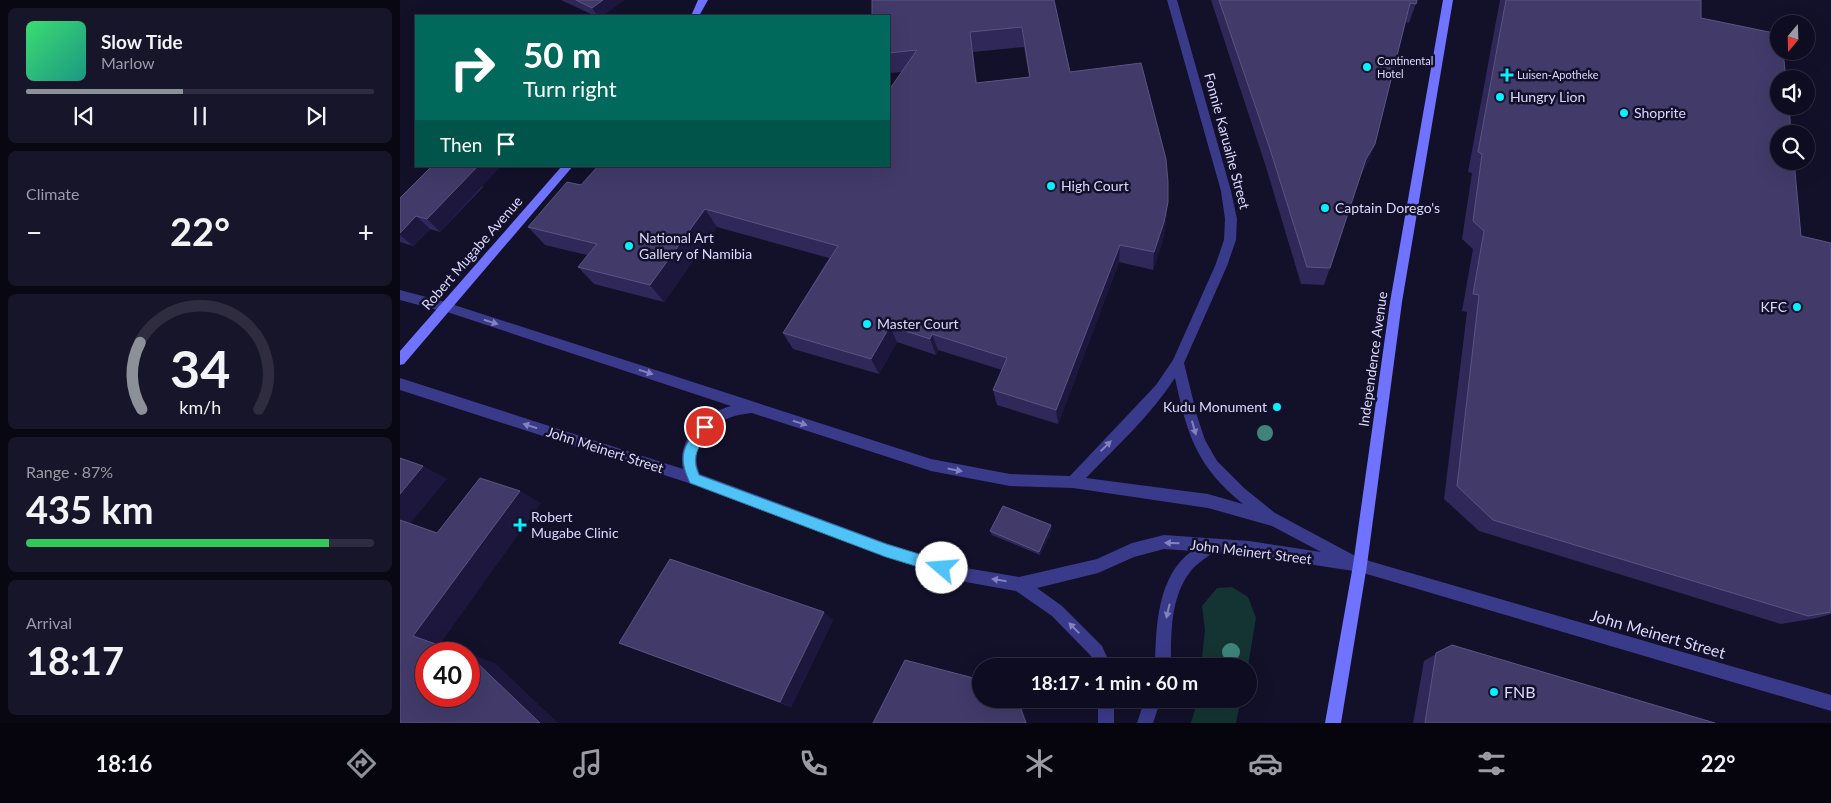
<!DOCTYPE html>
<html lang="en">
<head>
<meta charset="utf-8">
<style>
  body { margin:0; font-family:Lato,sans-serif; background:#171529; color:#f1f3f6; height:100vh; display:flex; flex-direction:column; font-size:19px; white-space:nowrap }
  * { box-sizing:border-box; margin:0 }
  p { font-size:16px; color:#9b9ba5 }
  .icon { flex:none; width:28px; height:28px; fill:none; stroke:currentColor; stroke-width:2; stroke-linecap:round; stroke-linejoin:round }
  .map { position:relative; flex:1; overflow:hidden }
  .drawer { display:flex; flex-direction:column; gap:8px; padding:8px; background:#080712; width:400px }
  .drawer>* { flex:none }
  .hud { position:absolute; left:15px; top:15px; width:475px; height:152px; border-radius:0px; box-shadow:0 5px 20px #0002,0 0 0 1px #2e2c3e; background:#00695c; color:#fff; overflow:hidden }
  .needle { width:32px; rotate:199deg }
  .buttons { position:absolute; left:1370px; top:15px; display:grid; gap:10px }
  .buttons a { display:grid; place-items:center; width:45px; height:45px; border-radius:50%; background:#0e0c20; box-shadow:0 5px 20px #0002,0 0 0 1px #2e2c3e; font-size:25px }
  .speed { position:absolute; left:15px; top:642px; display:flex; gap:10px; font-size:25px; font-weight:700; text-align:center }
  .speed>* { display:grid; place-content:center; width:65px; height:65px; border-radius:50%; background:#0e0c20; box-shadow:0 5px 20px #0002,0 0 0 1px #2e2c3e; line-height:1 }
  .speed .limit { border:8px solid #d22; background:#fff; color:#111 }
  .pin { position:absolute; display:grid; place-items:center; width:42px; height:42px; color:#fff; margin:-21px; border:2px solid #fff; border-radius:50%; box-shadow:0 1px 5px #0007 }
  .me { position:absolute; width:55px; margin:-28px; rotate:288deg; stroke-linejoin:round; filter:drop-shadow(0 0 4px #0008) }
  .turn { display:flex; align-items:center; gap:18px; height:105px; padding:0 25px; font-size:22px }
  .turn .icon { width:65px; height:65px; stroke-width:2.5 }
  .turn b { display:block; font-size:35px; line-height:42px }
  .then { display:flex; align-items:center; height:48px; padding:0 25px; background:#0003; gap:10px; font-size:19px }
  .big { font-size:38px; font-weight:700; line-height:1.1 }
  .drawer .card { flex:1; display:flex; flex-direction:column; justify-content:center; gap:8px; min-width:0; padding:0 18px; border-radius:8px; background:#171529 }
  .drawer .dial { align-items:center; gap:0 }
  .dial svg { height:130px; overflow:visible; fill:none; stroke:#2e2c3e; stroke-width:7; stroke-linecap:round; text-anchor:middle }
  .dial text { fill:#f1f3f6; stroke:none }
  .song { display:flex; align-items:center; gap:15px }
  .cover { width:60px; height:60px; border-radius:8px; background:linear-gradient(135deg,hsl(140 70% 55%),hsl(170 70% 35%)) }
  .played { height:5px; border-radius:2px; background:linear-gradient(90deg,#8c9099 45%,#2e2c3e 45%) }
  .keys { display:flex; justify-content:space-around; direction:ltr }
  .heat { display:flex; justify-content:space-between; align-items:center; font-size:28px; direction:ltr }
  .charge { height:8px; border-radius:4px; background:linear-gradient(90deg,#34c759 87%,#2e2c3e 0) }
  .trip { position:absolute; left:572px; top:658px; width:285px; height:50px; border-radius:25px; background:#0e0c20; box-shadow:0 5px 20px #0002,0 0 0 1px #2e2c3e; font-weight:700; line-height:50px; text-align:center }
  .tab-bar { display:flex; height:80px; justify-content:space-around; align-items:center; background:#06050d; color:#9b9ba5 }
  .tab-bar .icon { width:35px; height:35px }
  .tab-bar .on { color:#8c9099 }
  .tab-bar b { font-size:22px; color:#f1f3f6 }
  main { display:flex; flex:1; min-height:0 }
  .map>svg:first-child { display:block }
  .green { fill:#133432 }
  .lines { fill:none; stroke-linecap:round; stroke-linejoin:round }
  .minor { fill:#3a3a8a; fill-rule:evenodd }
  .tertiary { fill:#3a3a8a; fill-rule:evenodd }
  .secondary { fill:#7073ff; fill-rule:evenodd }
  .tree { fill:#3e847b }
  .wall { fill:#302859; fill-rule:evenodd }
  .shaded-wall { fill:#1d173e }
  .building { fill:#423b6a; stroke:#5a5482; fill-rule:evenodd }
  .oneway { fill:#8382bf }
  .route { fill:#4fc3f7; stroke:#337fa1 }
  .poi-dot { fill:#05f1ff; stroke:#13102a; stroke-width:2 }
  .labels { text-anchor:middle; stroke-width:5; stroke-linejoin:round; paint-order:stroke }
  .far-poi-label { font-size:11px; fill:#dcd9ff; stroke:#13102a; text-anchor:start }
  .poi-label { font-size:14px; fill:#dcd9ff; stroke:#13102a; text-anchor:start }
  .street-label { font-size:14px; fill:#dcd9ff; stroke:#13102a }
  .near-street-label { font-size:16px; fill:#dcd9ff; stroke:#13102a }
  .near-poi-label { font-size:16px; fill:#dcd9ff; stroke:#13102a; text-anchor:start }
</style>
</head>
<body>
<main>
<section class="drawer">
<div class="card">
<div class="song"><i class="cover"></i><div><b>Slow Tide</b><p>Marlow</p></div></div>
<div class="played"></div>
<div class="keys"><svg class="icon" aria-label="previous" viewBox="0 0 24 24"><path d="M18 5L8 12l10 7zM5 5v14"/></svg><svg class="icon" aria-label="pause" viewBox="0 0 24 24"><path d="M8 5v14M16 5v14"/></svg><svg class="icon" aria-label="next" viewBox="0 0 24 24"><path d="M6 5l10 7-10 7zM19 5v14"/></svg></div>
</div>
<div class="card"><p>Climate</p>
<div class="heat"><a>−</a><b class="big">22°</b><a>+</a></div>
</div>
<div class="card dial"><svg viewBox="0 0 100 80">
<path d="M14 69A42 42 0 1 1 86 69"/>
<path d="M14 69A42 42 0 0 1 13 28" stroke="#8c9099"/>
<text x="50" y="56" font-size="32" font-weight="700">34</text>
<text x="50" y="72" font-size="11">km/h</text>
</svg></div>
<div class="card"><p>Range · 87%</p><b class="big">435 km</b><div class="charge"></div></div>
<div class="card"><p>Arrival</p><b class="big">18:17</b></div>
</section>
<div class="map">
<svg width="1431" height="723" viewBox="0 0 1431 723">
  <rect width="100%" height="100%" fill="#13102a"/>
  <g class="green">
    <path d="M 832,587 L 848,597 L 856,618 L 848,666 L 801,666 L 805,630 L 802,606 L 817,588 Z"/>
    <path d="M 798,699 L 841,699 L 836,723 L 791,723 Z"/>
  </g>
  <g class="lines">
    <path class="minor" d="M 0,290 L 45,302 L 49,304 L 51,307 L 49,310 L 45,312 L 0,300 Z"/>
    <g class="tertiary">
      <path d="M 767,0 L 777,0 L 831,191 L 837,219 L 836,240 L 827,266 L 784,363 L 797,416 L 805,440 L 817,461 L 844,488 L 875,513 L 959,558 L 1431,695 L 1431,711 L 960,572 L 849,555 L 814,552 C 806,558 796,564 790,572 C 770,598 771,635 771,666 L 755,666 C 756,627 757,576 792,551 L 764,549 L 734,557 L 698,573 L 637,588 L 662,606 L 702,646 L 711,666 L 695,666 L 691,656 L 652,616 L 616,591 L 560,581 L 486,557 L 295,485 L 0,390 L 0,378 L 283,469 C 276,439 305,413 331,406 L 41,310 L 39,307 L 41,304 L 45,302 L 531,459 L 610,474 L 670,476 L 756,385 L 773,360 L 815,266 L 824,240 L 825,219 L 821,191 ZM 775,378 C 787,435 797,467 843,504 L 808,494 L 686,478 C 717,446 751,415 775,378 ZM 352,413 L 531,471 L 610,486 L 673,488 L 808,508 L 872,526 L 921,552 L 849,541 L 764,535 L 732,543 L 697,559 L 619,577 L 560,567 L 486,543 L 300,474 C 289,452 306,426 329,418 C 336,415 344,414 352,413 Z"/>
      <rect x="698" y="699" width="16" height="24"/>
      <path d="M 745,699 L 761,699 L 753,723 L 737,723 Z"/>
    </g>
    <g class="secondary">
      <path d="M 298,0 L 308,0 L 299,16 L 291,16 Z"/>
      <path d="M 1043,0 L 1053,0 L 1002,302 L 967,565 L 941,723 L 925,723 L 953,565 L 990,302 Z"/>
      <path d="M 162,166 L 173,166 L 4,364 L 0,365 L 0,351 Z"/>
    </g>
  </g>
  <g class="tree">
    <circle cx="865" cy="433" r="8"/>
    <circle cx="831" cy="652" r="9"/>
  </g>
  <g class="wall">
    <path d="M 161,0 L 224,0 L 202,16 L 195,16 Z"/>
    <path d="M 654,0 L 670,72 L 768,202 L 766,220 L 763,240 L 753,270 L 719,262 L 658,424 L 597,405 L 593,390 L 602,370 L 538,350 L 536,355 L 497,342 L 479,374 L 393,349 L 383,333 L 429,258 L 317,227 L 264,302 L 194,284 L 178,267 L 187,255 L 145,245 L 128,227 L 181,185 L 489,166 L 502,72 L 489,73 L 489,16 ZM 624,47 L 629,77 L 577,83 L 573,52 Z"/>
    <path d="M 811,0 L 1017,0 L 1009,23 L 1006,22 L 975,144 L 968,162 L 961,174 L 930,268 L 924,285 L 901,284 L 866,167 Z"/>
    <path d="M 1100,0 L 1301,0 L 1301,18 L 1401,236 L 1431,243 L 1431,614 L 1417,618 L 1381,624 L 1079,531 L 1044,499 L 1067,312 L 1062,311 L 1073,249 L 1062,239 L 1072,173 L 1068,172 Z"/>
    <path d="M 84,186 L 40,232 L 30,229 L 13,246 L 0,242 L 0,198 Z"/>
    <path d="M 652,529 L 640,555 L 592,535 L 590,531 Z"/>
    <path d="M 433,620 L 391,707 L 219,643 Z"/>
    <path d="M 1052,645 L 1315,723 L 1013,723 L 1024,661 Z"/>
  </g>
  <g class="shaded-wall">
    <path d="M 203,0 L 224,0 L 202,16 L 198,16 L 192,8 Z"/>
    <path d="M 570,32 L 573,52 L 579,103 L 576,83 Z"/>
    <path d="M 975,144 L 968,162 L 959,176 L 966,159 Z"/>
    <path d="M 78,166 L 101,166 L 40,232 L 27,219 Z"/>
    <path d="M 768,202 L 766,220 L 763,240 L 753,270 L 754,252 Z"/>
    <path d="M 305,209 L 317,227 L 264,302 L 250,285 Z"/>
    <path d="M 16,216 L 30,229 L 13,246 L 0,235 L 0,233 Z"/>
    <path d="M 720,245 L 719,262 L 658,424 L 656,410 Z"/>
    <path d="M 490,326 L 497,342 L 479,374 L 471,359 Z"/>
    <path d="M 532,334 L 538,350 L 536,355 L 530,339 Z"/>
    <path d="M 23,466 L 47,479 L 9,525 L 0,521 L 0,494 Z"/>
    <path d="M 120,491 L 141,503 L 40,644 L 69,654 L 64,654 L 13,636 Z"/>
    <path d="M 651,525 L 652,529 L 640,555 L 639,552 Z"/>
    <path d="M 424,612 L 433,620 L 391,707 L 380,702 Z"/>
    <path d="M 69,654 L 95,663 L 158,723 L 140,723 L 69,655 Z"/>
    <path d="M 617,699 L 619,699 L 628,723 L 626,723 Z"/>
  </g>
  <g class="building">
    <path d="M 176,0 L 203,0 L 192,8 Z"/>
    <path d="M 472,0 L 654,0 L 670,72 L 741,63 L 766,159 L 768,182 L 768,202 L 764,222 L 754,252 L 720,245 L 656,410 L 593,390 L 607,358 L 532,334 L 530,339 L 490,326 L 471,359 L 383,333 L 438,246 L 305,209 L 250,285 L 178,267 L 197,244 L 128,227 L 167,182 L 181,185 L 198,166 L 489,166 L 489,90 L 517,50 L 489,53 L 489,16 L 472,16 ZM 622,27 L 630,77 L 576,83 L 570,32 Z"/>
    <path d="M 819,0 L 1017,0 L 1016,4 L 1010,3 L 975,144 L 966,159 L 930,268 L 907,267 L 870,149 Z"/>
    <path d="M 1106,0 L 1301,0 L 1301,18 L 1379,34 L 1379,51 L 1383,51 L 1386,79 L 1379,79 L 1379,106 L 1389,106 L 1391,134 L 1379,134 L 1379,161 L 1394,161 L 1401,236 L 1431,243 L 1431,612 L 1408,616 L 1093,520 L 1057,486 L 1079,295 L 1073,294 L 1084,231 L 1073,221 L 1082,154 L 1078,152 Z"/>
    <path d="M 32,166 L 78,166 L 27,219 L 16,216 L 0,233 L 0,198 Z"/>
    <path d="M 0,458 L 23,466 L 0,494 Z"/>
    <path d="M 80,478 L 120,491 L 13,636 L 64,654 L 26,654 L 26,696 L 69,696 L 69,655 L 70,656 L 140,723 L 0,723 L 0,520 L 37,533 Z"/>
    <path d="M 603,506 L 651,525 L 639,552 L 590,531 Z"/>
    <path d="M 270,559 L 424,612 L 380,702 L 219,643 Z"/>
    <path d="M 1052,645 L 1315,723 L 1025,723 L 1036,653 Z"/>
    <path d="M 505,660 L 581,680 L 581,699 L 617,699 L 626,723 L 473,723 Z"/>
  </g>
  <defs><path id="oneway-solid" d="M-6-.8H1V-3.2L6.5 0L1 3.2V.8H-6Z" transform="scale(1.25)"/></defs>
  <g class="oneway">
    <use href="#oneway-solid" transform="translate(91 322) rotate(18)"/>
    <use href="#oneway-solid" transform="translate(246 372) rotate(18)"/>
    <use href="#oneway-solid" transform="translate(400 423) rotate(18)"/>
    <use href="#oneway-solid" transform="translate(130 426) rotate(-162)"/>
    <use href="#oneway-solid" transform="translate(794 428) rotate(74)"/>
    <use href="#oneway-solid" transform="translate(706 446) rotate(-44)"/>
    <use href="#oneway-solid" transform="translate(555 470) rotate(11)"/>
    <use href="#oneway-solid" transform="translate(772 543) rotate(-178)"/>
    <use href="#oneway-solid" transform="translate(599 580) rotate(-171)"/>
    <use href="#oneway-solid" transform="translate(768 611) rotate(103)"/>
    <use href="#oneway-solid" transform="translate(674 628) rotate(-135)"/>
  </g>
  <path class="route" d="M 305,421 L 309,423 L 311,427 C 302,445 289,453 299,475 L 486,544 L 542,561 L 546,563 L 548,568 L 546,572 L 542,574 L 486,557 L 290,483 C 277,454 284,448 300,423 Z"/>
  <g class="poi-dot">
    <circle cx="967" cy="67" r="5"/>
    <path d="M1104.5 67.5h5v5h5v5h-5v5h-5v-5h-5v-5h5z"/>
    <circle cx="1100" cy="97" r="5"/>
    <circle cx="1224" cy="113" r="5"/>
    <circle cx="651" cy="186" r="5"/>
    <circle cx="925" cy="208" r="5"/>
    <circle cx="229" cy="246" r="5"/>
    <circle cx="1397" cy="307" r="5"/>
    <circle cx="467" cy="324" r="5"/>
    <circle cx="877" cy="407" r="5"/>
    <path d="M117.5 517.5h5v5h5v5h-5v5h-5v-5h-5v-5h5z"/>
    <circle cx="1094" cy="692" r="5"/>
  </g>
  <g class="labels">
    <g class="far-poi-label">
      <text x="977" y="65">Continental<tspan x="977" dy="13">Hotel</tspan></text>
      <text x="1117" y="79">Luisen-Apotheke</text>
    </g>
    <g class="poi-label">
      <text x="1110" y="102">Hungry Lion</text>
      <text x="1234" y="118">Shoprite</text>
      <text x="661" y="191">High Court</text>
      <text x="935" y="213">Captain Dorego's</text>
      <text x="239" y="243">National Art<tspan x="239" dy="16">Gallery of Namibia</tspan></text>
      <text x="1387" y="312" text-anchor="end">KFC</text>
      <text x="477" y="329">Master Court</text>
      <text x="867" y="412" text-anchor="end">Kudu Monument</text>
      <text x="131" y="522">Robert<tspan x="131" dy="16">Mugabe Clinic</tspan></text>
    </g>
    <g class="street-label">
      <text transform="translate(827 141) rotate(75)" y="5">Fonnie Karuaihe Street</text>
      <text transform="translate(72 253) rotate(-49)" y="5">Robert Mugabe Avenue</text>
      <text transform="translate(973 359) rotate(-82)" y="5">Independence Avenue</text>
      <text transform="translate(205 450) rotate(18)" y="5">John Meinert Street</text>
      <text transform="translate(851 552) rotate(7)" y="5">John Meinert Street</text>
    </g>
    <g class="near-street-label">
      <text transform="translate(1258 634) rotate(16)" y="6">John Meinert Street</text>
    </g>
    <g class="near-poi-label">
      <text x="1104" y="698">FNB</text>
    </g>
  </g>
</svg>
<div class="buttons">
<a><svg class="needle" viewBox="-14 -14 28 28"><path d="M0-13l5 13h-10z" fill="#e53935"/><path d="M0 13l5-13h-10z" fill="#9b9ba5"/></svg></a>
<a><svg class="icon" aria-label="sound" viewBox="0 0 24 24"><path d="M4 9h4l5-4v14l-5-4H4zM17 9q2 3 0 6"/></svg></a>
<a><svg class="icon" aria-label="search" viewBox="0 0 24 24"><circle cx="10" cy="10" r="6"/><path d="M15 15l6 6"/></svg></a>
</div>
<div class="speed"><div class="limit">40</div></div>
<div class="pin" style="left:305px;top:427px;background:#d93025"><svg class="icon" aria-label="arrive" viewBox="0 0 24 24"><path d="M6 21V4h12l-3 4 3 4H6"/></svg></div>
<svg class="me" style="left:542px;top:568px" viewBox="-20 -20 40 40"><circle r="19" fill="#fff"/><path d="M0-13L10 11 0 6-10 11z" fill="#4fc3f7"/></svg>
<div class="trip">18:17 · 1 min · 60 m</div>
<div class="hud">
<div class="turn"><svg class="icon" aria-label="right" viewBox="0 0 24 24"><path d="M7 20v-9h11M14 6l5 5-5 5"/></svg><div><b>50 m</b>Turn right</div></div>
<div class="then">Then<svg class="icon" aria-label="arrive" viewBox="0 0 24 24"><path d="M6 21V4h12l-3 4 3 4H6"/></svg></div>
</div>
</div>
</main>
<nav class="tab-bar">
<b>18:16</b>
<svg class="icon on" aria-label="directions" viewBox="0 0 24 24"><path d="M12 3l9 9-9 9-9-9zM9 14v-3h6M13 9l2 2-2 2"/></svg>
<svg class="icon" aria-label="music" viewBox="0 0 24 24"><path d="M9 18V5l10-2v13"/><circle cx="6" cy="18" r="3"/><circle cx="16" cy="16" r="3"/></svg>
<svg class="icon" aria-label="phone" viewBox="0 0 24 24"><path d="M5 4h4l2 5-3 2q2 4 5 5l2-3 5 2v4C11 20 4 13 5 4z"/></svg>
<svg class="icon" aria-label="climate" viewBox="0 0 24 24"><path d="M12 3v18M4 7l16 10M4 17L20 7"/></svg>
<svg class="icon" aria-label="car" viewBox="0 0 24 24"><path d="M5 17H2v-5l4-1 3-4h7l3 4 3 1v5h-3M9 17h6M6 11h13"/><circle cx="7" cy="17" r="2"/><circle cx="17" cy="17" r="2"/></svg>
<svg class="icon" aria-label="filters" viewBox="0 0 24 24"><path d="M4 7h16M4 17h16"/><circle cx="9" cy="7" r="2"/><circle cx="15" cy="17" r="2"/></svg>
<b>22°</b>
</nav>
</body>
</html>
